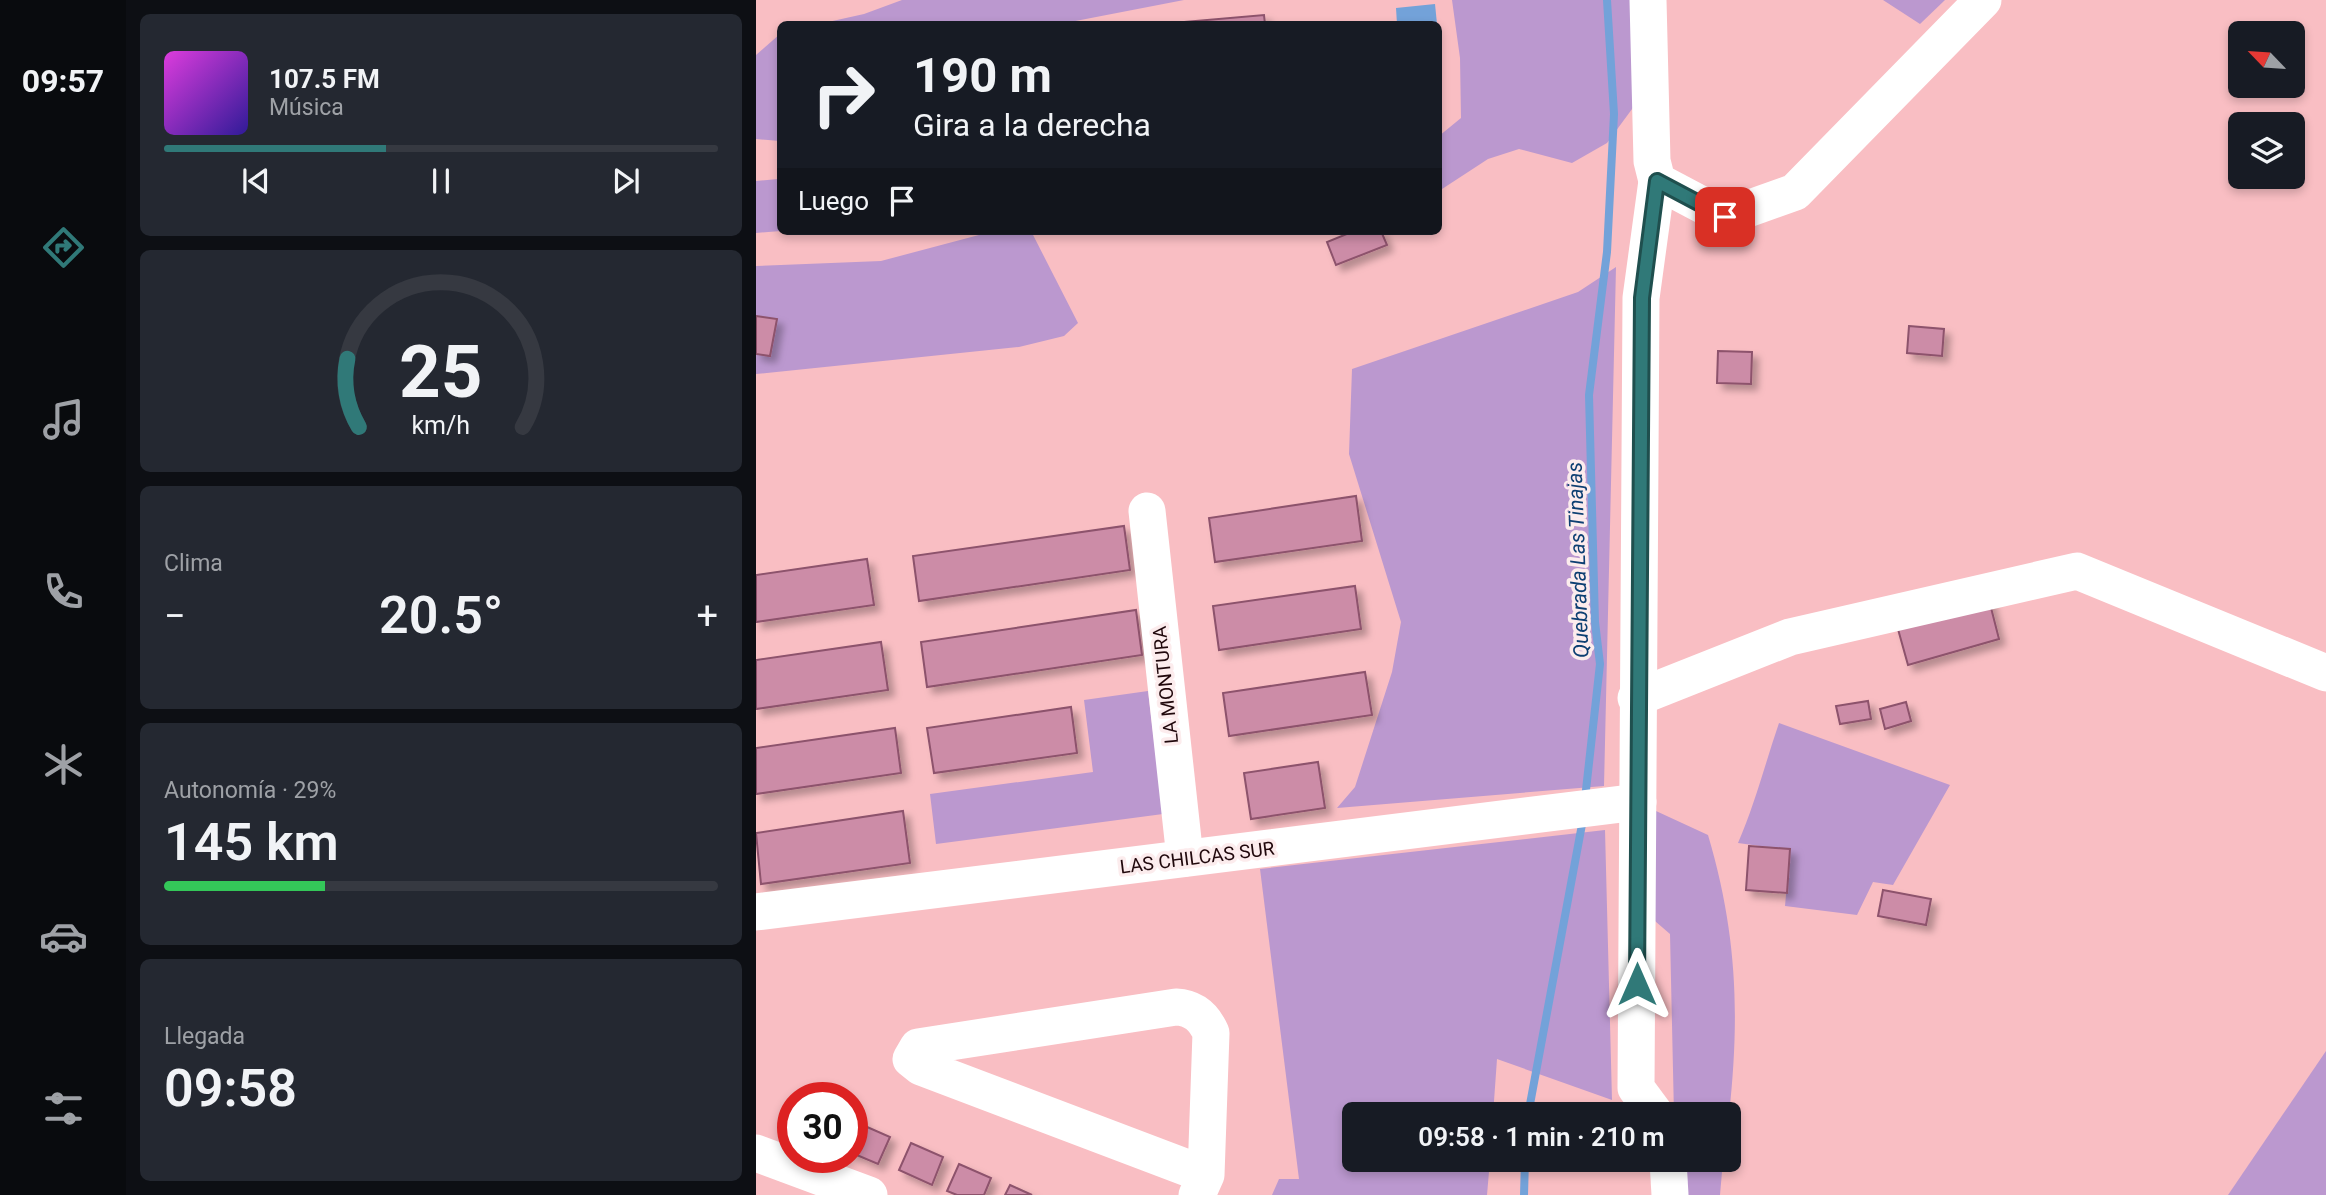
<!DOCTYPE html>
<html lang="es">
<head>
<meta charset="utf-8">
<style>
  body { margin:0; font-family:Roboto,sans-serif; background:#242831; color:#f1f3f6; height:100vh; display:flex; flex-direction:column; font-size:26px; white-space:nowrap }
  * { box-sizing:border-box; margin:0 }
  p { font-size:23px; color:#9ea1a6 }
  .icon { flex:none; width:38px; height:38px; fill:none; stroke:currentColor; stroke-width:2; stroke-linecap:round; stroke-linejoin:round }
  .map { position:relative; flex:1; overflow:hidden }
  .panel { display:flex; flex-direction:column; gap:14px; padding:14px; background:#0d0f14; width:630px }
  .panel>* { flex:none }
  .guide { position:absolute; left:21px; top:21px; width:665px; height:214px; border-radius:10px; box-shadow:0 4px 10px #0003; background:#171b24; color:#f1f3f6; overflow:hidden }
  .needle { width:46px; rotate:295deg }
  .controls { position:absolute; left:1472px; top:21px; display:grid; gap:14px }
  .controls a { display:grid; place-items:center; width:77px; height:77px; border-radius:10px; background:#171b24; box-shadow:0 4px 10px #0003; font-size:35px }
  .speed { position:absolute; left:21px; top:1082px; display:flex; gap:14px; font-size:35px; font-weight:700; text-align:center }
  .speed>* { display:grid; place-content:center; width:91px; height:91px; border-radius:50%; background:#171b24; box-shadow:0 4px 10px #0003; line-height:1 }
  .speed .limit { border:10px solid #d22; background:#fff; color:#111 }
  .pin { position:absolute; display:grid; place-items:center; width:60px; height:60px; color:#fff; margin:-30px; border-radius:14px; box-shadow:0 4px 10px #0006 }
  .me { position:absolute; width:77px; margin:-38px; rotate:0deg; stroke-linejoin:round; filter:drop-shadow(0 0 5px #0008) }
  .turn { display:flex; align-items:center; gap:24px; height:147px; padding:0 21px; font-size:32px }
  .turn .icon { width:91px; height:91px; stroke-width:2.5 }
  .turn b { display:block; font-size:49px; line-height:60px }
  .then { display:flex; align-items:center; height:66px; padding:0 21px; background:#0003; gap:14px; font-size:26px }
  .big { font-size:52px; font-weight:600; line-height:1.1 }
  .panel .card { flex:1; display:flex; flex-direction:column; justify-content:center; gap:10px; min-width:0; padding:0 24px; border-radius:10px; background:#242831 }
  .panel .dial { align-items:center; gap:0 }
  .dial svg { height:182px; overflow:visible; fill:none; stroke:#363941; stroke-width:7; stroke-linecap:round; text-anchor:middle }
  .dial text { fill:#f1f3f6; stroke:none }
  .song { display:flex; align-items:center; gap:21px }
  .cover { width:84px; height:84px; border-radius:10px; background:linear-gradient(135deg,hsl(300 70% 55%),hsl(250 70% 35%)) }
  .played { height:7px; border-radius:4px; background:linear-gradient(90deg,#307978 40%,#363941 40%) }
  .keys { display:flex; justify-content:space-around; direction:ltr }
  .heat { display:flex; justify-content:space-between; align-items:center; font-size:38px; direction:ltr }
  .charge { height:10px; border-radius:5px; background:linear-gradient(90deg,#34c759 29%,#363941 0) }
  .trip { position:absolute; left:586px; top:1102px; width:399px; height:70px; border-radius:10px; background:#171b24; box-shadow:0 4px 10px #0003; font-weight:600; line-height:70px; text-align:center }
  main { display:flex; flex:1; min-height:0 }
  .tab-bar { display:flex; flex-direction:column; width:126px; justify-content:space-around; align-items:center; background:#090b0e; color:#9ea1a6 }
  .tab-bar .icon { width:49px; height:49px }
  .tab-bar .active { color:#307978 }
  .tab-bar b { font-size:32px; color:#f1f3f6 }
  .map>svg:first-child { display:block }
  .green { fill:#bb98cf }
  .water { fill:#73a2d9 }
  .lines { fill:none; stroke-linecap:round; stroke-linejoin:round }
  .stream { stroke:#73a2d9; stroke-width:8 }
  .building { fill:#cc8ca7; stroke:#8d526c; stroke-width:2; filter:url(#shadow) }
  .minor { stroke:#fff; stroke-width:37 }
  .route-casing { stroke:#1f4f4e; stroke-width:18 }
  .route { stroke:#307978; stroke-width:12 }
  .labels { text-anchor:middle; stroke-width:7; stroke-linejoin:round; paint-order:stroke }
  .street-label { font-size:19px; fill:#20080c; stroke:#fceced }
  .water-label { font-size:21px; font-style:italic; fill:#0d3f72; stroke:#fceced }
</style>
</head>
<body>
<main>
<nav class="tab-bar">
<b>09:57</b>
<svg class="icon active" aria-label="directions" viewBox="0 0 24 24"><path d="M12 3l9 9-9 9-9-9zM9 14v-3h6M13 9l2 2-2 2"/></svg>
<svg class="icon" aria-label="music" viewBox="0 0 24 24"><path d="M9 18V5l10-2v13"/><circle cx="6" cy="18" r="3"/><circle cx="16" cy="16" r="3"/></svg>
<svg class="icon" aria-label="phone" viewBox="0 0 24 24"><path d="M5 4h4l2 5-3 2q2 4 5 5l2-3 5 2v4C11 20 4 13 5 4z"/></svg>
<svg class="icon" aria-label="climate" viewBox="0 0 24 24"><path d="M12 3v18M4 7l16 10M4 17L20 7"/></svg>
<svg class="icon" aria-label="car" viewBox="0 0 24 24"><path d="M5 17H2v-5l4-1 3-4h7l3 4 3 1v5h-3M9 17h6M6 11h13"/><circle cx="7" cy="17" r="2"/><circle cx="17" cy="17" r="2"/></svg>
<svg class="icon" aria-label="filters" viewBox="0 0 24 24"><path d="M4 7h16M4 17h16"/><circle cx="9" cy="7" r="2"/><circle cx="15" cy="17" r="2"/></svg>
</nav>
<section class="panel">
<div class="card">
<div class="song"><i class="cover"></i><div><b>107.5 FM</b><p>Música</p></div></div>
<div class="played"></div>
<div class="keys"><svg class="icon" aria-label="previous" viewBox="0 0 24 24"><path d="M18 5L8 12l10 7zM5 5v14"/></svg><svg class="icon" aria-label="pause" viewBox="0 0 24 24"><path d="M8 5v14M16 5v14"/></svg><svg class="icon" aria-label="next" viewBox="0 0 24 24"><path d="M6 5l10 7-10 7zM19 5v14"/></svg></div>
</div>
<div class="card dial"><svg viewBox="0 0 100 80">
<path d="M14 69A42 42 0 1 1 86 69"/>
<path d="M14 69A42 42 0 0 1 9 39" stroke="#307978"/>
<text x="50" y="56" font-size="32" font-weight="700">25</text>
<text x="50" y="72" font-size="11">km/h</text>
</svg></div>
<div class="card"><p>Clima</p>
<div class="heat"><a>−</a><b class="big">20.5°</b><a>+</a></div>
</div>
<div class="card"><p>Autonomía · 29%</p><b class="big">145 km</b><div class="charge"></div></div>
<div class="card"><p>Llegada</p><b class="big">09:58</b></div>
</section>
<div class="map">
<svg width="1570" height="1195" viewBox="0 0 1570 1195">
  <defs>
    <filter id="shadow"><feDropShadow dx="6" dy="6" stdDeviation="3.5" flood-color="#0004"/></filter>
  </defs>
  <rect width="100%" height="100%" fill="#f9bec3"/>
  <g class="green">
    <path d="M 146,0 L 428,0 L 304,24 L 63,24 L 108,14 Z"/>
    <path d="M 696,0 L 886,0 L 879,105 L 851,143 L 816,163 L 763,149 L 732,159 L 683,191 L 683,136 L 705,118 L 704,58 Z"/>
    <path d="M 1127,0 L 1189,0 L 1164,24 Z"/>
    <path d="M 24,34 L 24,141 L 0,139 L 0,55 Z"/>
    <path d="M 22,179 L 25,231 L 0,233 L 0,181 Z"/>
    <path d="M 238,231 L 275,231 L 322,323 L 308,336 L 263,347 L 0,374 L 0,266 L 125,261 Z"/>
    <path d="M 860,267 L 848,786 L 581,808 L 599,787 L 636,672 L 645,622 L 593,454 L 596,369 L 822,292 Z"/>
    <path d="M 392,691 L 407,814 L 180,844 L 174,794 L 337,772 L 328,700 Z"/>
    <path d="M 1023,723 L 1194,785 L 1137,885 L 1117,882 L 1101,915 L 1029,906 L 1034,850 L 982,843 C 999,804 1009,764 1023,723 Z"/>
    <path d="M 900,811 L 952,835 C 981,933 984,1014 973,1115 L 918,1115 L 914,934 L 877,902 Z"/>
    <path d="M 849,830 L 856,1100 L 741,1059 L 737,1115 L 598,1115 L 598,1160 L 734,1160 L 731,1195 L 516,1195 L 523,1179 L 543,1179 L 504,869 Z"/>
    <path d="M 1570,1051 L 1570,1195 L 1472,1195 Z"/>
    <path d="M 919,1160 L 967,1160 L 964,1195 L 900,1195 Z"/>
  </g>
  <path class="water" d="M 679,4 L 681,24 L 641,24 L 640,8 Z"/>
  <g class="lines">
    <g class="stream">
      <path d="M 829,799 L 844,664 L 839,622 L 833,395 L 851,252 L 858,114 L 851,0"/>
      <path d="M 772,1115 L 827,819"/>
      <path d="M 768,1195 L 769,1160"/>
    </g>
  </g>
  <g class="building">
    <path d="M 508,15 L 509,24 L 405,24 Z"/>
    <path d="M 598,231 L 625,231 L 631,245 L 580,265 L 571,242 Z"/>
    <path d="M 0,316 L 21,319 L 14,356 L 0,354 Z"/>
    <path d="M 1153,326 L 1188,329 L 1186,356 L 1151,353 Z"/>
    <path d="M 962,351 L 996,352 L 995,384 L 961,383 Z"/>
    <path d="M 600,496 L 606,541 L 459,562 L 453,518 Z"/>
    <path d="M 368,526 L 374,570 L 163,601 L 157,556 Z"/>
    <path d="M 111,559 L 118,605 L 0,622 L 0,575 Z"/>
    <path d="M 599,586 L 605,629 L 463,650 L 457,606 Z"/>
    <path d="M 1232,596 L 1243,639 L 1152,665 L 1140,622 Z"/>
    <path d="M 380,610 L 386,655 L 171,687 L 165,642 Z"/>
    <path d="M 125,642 L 132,690 L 0,709 L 0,660 Z"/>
    <path d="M 609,672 L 616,715 L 473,736 L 467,693 Z"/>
    <path d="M 1112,701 L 1115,719 L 1084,724 L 1080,706 Z"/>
    <path d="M 1150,702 L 1155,721 L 1129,729 L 1124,709 Z"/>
    <path d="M 315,707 L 321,753 L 178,773 L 171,728 Z"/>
    <path d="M 139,728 L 145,773 L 0,794 L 0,748 Z"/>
    <path d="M 562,762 L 569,808 L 495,819 L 488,773 Z"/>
    <path d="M 147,811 L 154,863 L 5,884 L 0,833 Z"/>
    <path d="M 993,846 L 1034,849 L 1031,893 L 990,890 Z"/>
    <path d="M 1127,890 L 1175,899 L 1170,925 L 1122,916 Z"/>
    <path d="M 102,1123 L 134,1137 L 122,1164 L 96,1153 L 96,1136 Z"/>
    <path d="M 155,1143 L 187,1157 L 176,1185 L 143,1170 Z"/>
    <path d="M 203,1164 L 235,1178 L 228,1195 L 201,1195 L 191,1191 Z"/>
    <path d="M 254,1185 L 276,1195 L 249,1195 Z"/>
  </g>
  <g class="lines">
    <g class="minor">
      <path d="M 892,0 L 896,161 L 901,181 L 969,217 L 1039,192 L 1227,0"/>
      <path d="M 391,511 L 429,858"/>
      <path d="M 880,698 L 1034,637 L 1321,571 L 1570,673"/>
      <path d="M 0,912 L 882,802"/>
      <path d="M 900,1115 L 880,1088 L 885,298 L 901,181"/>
      <path d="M 0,1153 L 113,1195"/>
      <path d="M 912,1160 L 914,1195"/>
      <path d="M 441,1195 L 450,1175 L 455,1033 C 448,1017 438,1008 420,1007 L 162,1047 L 155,1059 L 165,1067 L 450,1175"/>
    </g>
  </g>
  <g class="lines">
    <g class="route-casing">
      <path id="route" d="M 881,984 L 886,298 L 901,181 L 969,217"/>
    </g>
    <use href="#route" class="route"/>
  </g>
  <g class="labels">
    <g class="street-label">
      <text transform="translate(409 685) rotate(-96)" y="7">LA MONTURA</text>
      <text transform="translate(441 857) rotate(-7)" y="7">LAS CHILCAS SUR</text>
    </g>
    <g class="water-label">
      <text transform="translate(822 560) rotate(-92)" y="7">Quebrada Las Tinajas</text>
    </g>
  </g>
</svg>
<div class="controls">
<a><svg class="needle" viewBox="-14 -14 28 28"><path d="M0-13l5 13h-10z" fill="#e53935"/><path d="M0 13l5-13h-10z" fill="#9ea1a6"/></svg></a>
<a><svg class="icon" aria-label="layers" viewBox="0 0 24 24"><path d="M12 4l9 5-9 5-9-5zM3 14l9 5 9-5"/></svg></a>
</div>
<div class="speed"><div class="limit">30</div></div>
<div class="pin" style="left:969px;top:217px;background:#d93025"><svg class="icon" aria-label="arrive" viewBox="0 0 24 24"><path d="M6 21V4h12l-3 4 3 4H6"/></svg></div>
<svg class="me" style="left:881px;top:984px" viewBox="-20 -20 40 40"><path d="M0-17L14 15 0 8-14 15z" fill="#307978" stroke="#fff" stroke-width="4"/></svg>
<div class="trip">09:58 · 1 min · 210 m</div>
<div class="guide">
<div class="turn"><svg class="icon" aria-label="right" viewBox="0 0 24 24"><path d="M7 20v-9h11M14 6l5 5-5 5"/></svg><div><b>190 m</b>Gira a la derecha</div></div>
<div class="then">Luego<svg class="icon" aria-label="arrive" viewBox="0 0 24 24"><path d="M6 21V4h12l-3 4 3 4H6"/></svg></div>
</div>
</div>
</main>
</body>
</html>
